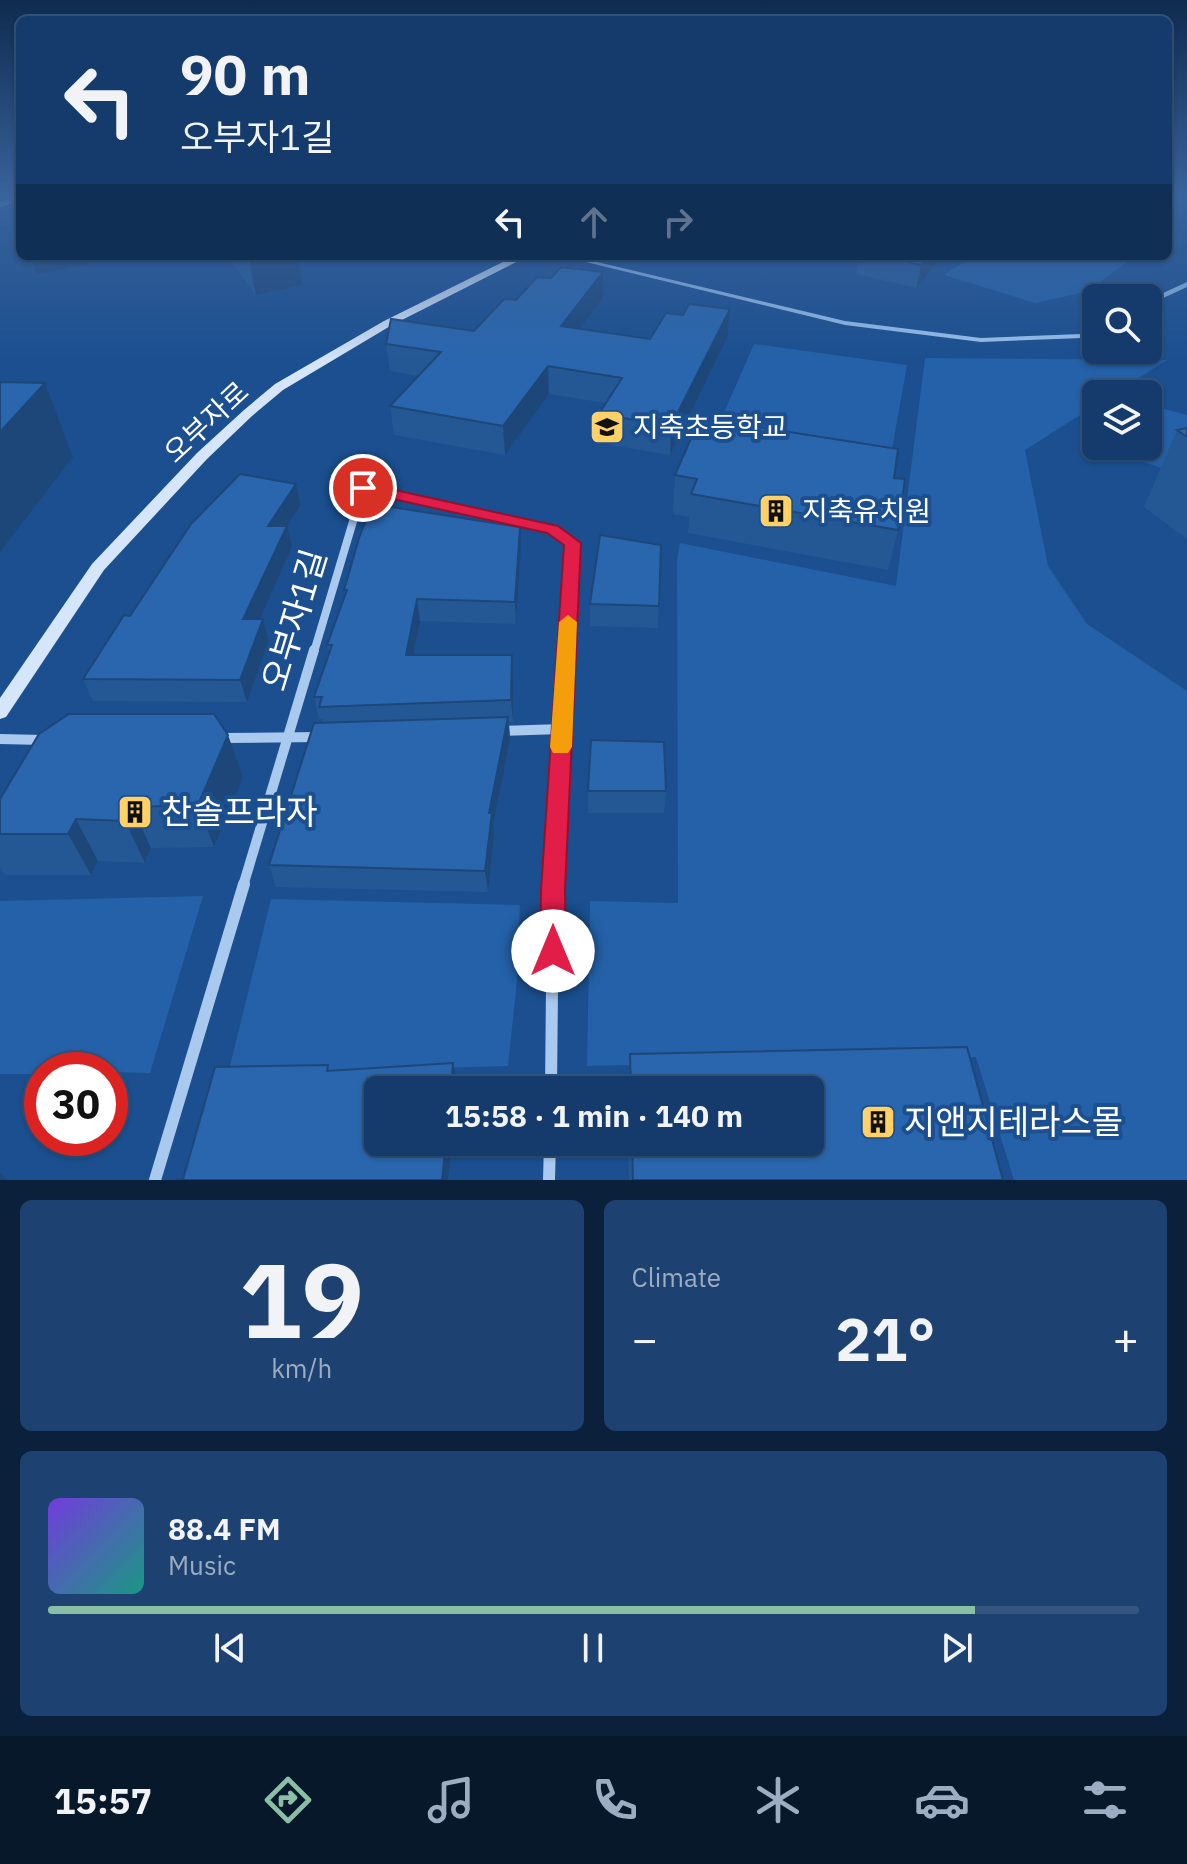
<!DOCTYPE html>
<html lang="en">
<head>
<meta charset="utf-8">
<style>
  body { margin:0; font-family:"IBM Plex Sans","Noto Sans KR",sans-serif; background:#1d4271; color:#f1f3f6; height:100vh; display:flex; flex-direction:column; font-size:30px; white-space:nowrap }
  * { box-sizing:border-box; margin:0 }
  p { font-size:26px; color:#9dadc1 }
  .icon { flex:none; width:44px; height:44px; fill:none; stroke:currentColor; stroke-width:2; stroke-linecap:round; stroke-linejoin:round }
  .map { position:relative; height:1180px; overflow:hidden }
  .panel { display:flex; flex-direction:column; gap:20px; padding:20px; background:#0b203b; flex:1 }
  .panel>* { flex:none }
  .guide { position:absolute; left:16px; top:16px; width:1156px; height:244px; border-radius:12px; box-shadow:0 2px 6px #0004,0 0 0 2px #33557e; background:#143b6b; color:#f1f3f6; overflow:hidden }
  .controls { position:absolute; left:1082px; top:284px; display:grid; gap:16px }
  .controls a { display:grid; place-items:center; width:80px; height:80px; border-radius:12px; background:#143b6b; box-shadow:0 2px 6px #0004,0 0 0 2px #33557e; font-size:40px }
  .speed { position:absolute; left:24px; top:1052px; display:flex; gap:16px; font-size:40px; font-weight:700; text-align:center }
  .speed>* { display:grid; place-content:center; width:104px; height:104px; border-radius:50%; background:#143b6b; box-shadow:0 2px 6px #0004,0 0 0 2px #33557e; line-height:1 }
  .speed .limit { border:12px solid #d22; background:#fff; color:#111 }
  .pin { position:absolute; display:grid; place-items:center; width:68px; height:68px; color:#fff; margin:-34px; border:4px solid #fff; border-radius:50%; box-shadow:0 2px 8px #0007 }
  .me { position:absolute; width:88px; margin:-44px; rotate:0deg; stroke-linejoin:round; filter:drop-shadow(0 0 6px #0008) }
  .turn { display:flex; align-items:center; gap:28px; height:168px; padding:0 32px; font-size:36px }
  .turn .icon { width:104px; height:104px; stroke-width:2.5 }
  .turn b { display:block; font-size:56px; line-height:68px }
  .lanes { display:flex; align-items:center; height:76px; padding:0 32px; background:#0003; justify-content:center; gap:40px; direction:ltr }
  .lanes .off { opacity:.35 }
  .big { font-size:60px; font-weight:800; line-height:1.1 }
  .panel .tile { flex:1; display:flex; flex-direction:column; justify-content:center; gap:12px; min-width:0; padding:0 28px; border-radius:12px; background:#1d4271 }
  .panel .dial { align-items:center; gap:0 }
  .dial b { font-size:104px; line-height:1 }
  .song { display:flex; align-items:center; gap:24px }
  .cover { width:96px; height:96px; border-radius:12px; background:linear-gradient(135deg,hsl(260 70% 55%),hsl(170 70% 35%)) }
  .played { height:8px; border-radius:4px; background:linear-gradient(90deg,#8abfa5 85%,#33557e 85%) }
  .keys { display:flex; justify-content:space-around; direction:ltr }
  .heat { display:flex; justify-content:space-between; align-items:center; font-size:44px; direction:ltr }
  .panel .tiles { flex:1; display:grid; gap:20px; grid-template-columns:1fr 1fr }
  .tile:last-child { grid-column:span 2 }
  .trip { position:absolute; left:364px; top:1076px; width:460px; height:80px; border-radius:12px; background:#143b6b; box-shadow:0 2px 6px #0004,0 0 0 2px #33557e; font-weight:800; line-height:80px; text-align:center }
  .dock { display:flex; height:128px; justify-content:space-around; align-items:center; background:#08182b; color:#9dadc1 }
  .dock .icon { width:56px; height:56px }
  .dock .active { color:#8abfa5 }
  .dock b { font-size:36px; color:#f1f3f6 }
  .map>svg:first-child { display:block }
  .green { fill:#2461a8 }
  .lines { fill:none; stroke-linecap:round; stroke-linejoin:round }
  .stream { fill:#9cc4f0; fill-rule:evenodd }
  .minor-far3 { stroke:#a9c9ee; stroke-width:5 }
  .minor-far2 { stroke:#a9c9ee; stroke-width:8 }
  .minor-far1 { stroke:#a9c9ee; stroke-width:10 }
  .minor { stroke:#a9c9ee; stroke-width:12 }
  .secondary { fill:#d6e6fa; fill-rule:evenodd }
  .wall { fill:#245895 }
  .shaded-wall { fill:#1d4779 }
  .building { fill:#2a66ad; stroke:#1d4779; stroke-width:2 }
  .route { fill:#e11d48; stroke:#92132f; stroke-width:2 }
  .slow { fill:#f59e0b }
  .labels { text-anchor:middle; stroke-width:8; stroke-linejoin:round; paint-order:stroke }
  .street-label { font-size:28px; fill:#fff; stroke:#1b4f8f }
  .poi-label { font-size:28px; fill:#fff; stroke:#1b4f8f; text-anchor:start }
  .near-street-label { font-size:34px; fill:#fff; stroke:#1b4f8f }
  .near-poi-label { font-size:34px; fill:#fff; stroke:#1b4f8f; text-anchor:start }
</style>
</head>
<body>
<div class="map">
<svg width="1187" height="1180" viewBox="0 0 1187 1180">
  <rect width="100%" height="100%" fill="#1b4f8f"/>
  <g class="green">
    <path d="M 973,256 L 1136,256 L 1086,292 L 1035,303 L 944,275 Z"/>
    <path d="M 754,344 L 907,365 L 887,478 L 708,449 Z"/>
    <path d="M 925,358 L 1167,360 L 1113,394 L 1096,394 L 1096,405 L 1025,450 L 1048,566 L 1087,624 L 1187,691 L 1187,1180 L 1014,1180 L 976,1057 L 587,1066 L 590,901 L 678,903 L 677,560 L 680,543 L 896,586 Z"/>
    <path d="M 1157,407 L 1187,415 L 1187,453 L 1171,471 L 1113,452 L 1119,446 L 1148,446 L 1148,416 Z"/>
    <path d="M 203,896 L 150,1073 L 42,1070 L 42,1074 L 0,1074 L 0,901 Z"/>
    <path d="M 271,899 L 520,905 L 517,981 L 508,1066 L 228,1074 Z"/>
  </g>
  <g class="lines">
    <g class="stream">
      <path d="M 561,256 L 572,256 L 845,321 L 981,338 L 1081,334 L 1096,327 L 1096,332 L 1082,338 L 981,342 L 845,325 Z"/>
      <path d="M 1187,282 L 1187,287 L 1148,305 L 1148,300 Z"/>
    </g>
    <path class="minor-far3" d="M 0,205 L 19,197"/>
    <path class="minor-far2" d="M 314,652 L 363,488 L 552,530 L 573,543 L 567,652"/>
    <g class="minor-far1">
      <path d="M 501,731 L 562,729"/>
      <path d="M 221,738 L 319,737"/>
      <path d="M 0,739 L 43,740"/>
      <path d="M 243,886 L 314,650"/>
      <path d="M 553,886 L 567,650"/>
    </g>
    <g class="minor">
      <path d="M 551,1090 L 553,884"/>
      <path d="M 155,1180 L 244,884"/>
      <path d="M 549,1180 L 550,1142"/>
    </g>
    <path class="secondary" d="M 515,256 L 528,256 L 392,325 L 283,390 L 252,416 L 207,459 L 104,570 L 6,717 L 0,719 L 0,698 L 92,564 L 197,453 L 244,410 L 275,384 L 384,321 Z"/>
  </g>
  <g class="wall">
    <path d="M 228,256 L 298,256 L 303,285 L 256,295 Z"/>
    <path d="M 859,256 L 943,256 L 916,288 L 856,274 Z"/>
    <path d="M 603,298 L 579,329 L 650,339 L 683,315 L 730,309 L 728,336 L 670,455 L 599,443 L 599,414 L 606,403 L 549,394 L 505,455 L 394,435 L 390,406 L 419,376 L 390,371 L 386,344 L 474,331 L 516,300 Z"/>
    <path d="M 1187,428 L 1187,539 L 1144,507 L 1177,430 Z"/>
    <path d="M 675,475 L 894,478 L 898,530 L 888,570 L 688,533 L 689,517 L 673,514 Z"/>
    <path d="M 296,484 L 301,505 L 287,526 L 292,547 L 259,619 L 263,619 L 269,641 L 247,702 L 93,701 L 83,679 L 130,616 Z"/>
    <path d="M 661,545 L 658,628 L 590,626 L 590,604 Z"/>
    <path d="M 521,548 L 516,624 L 420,621 L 413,655 L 512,655 L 513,677 L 513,722 L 509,722 L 510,739 L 493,826 L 494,835 L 488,892 L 276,887 L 269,865 L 323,723 L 322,719 L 319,719 L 314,697 L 329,653 L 327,645 L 345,595 L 344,590 Z"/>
    <path d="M 243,777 L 214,847 L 151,848 L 145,863 L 98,861 L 91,875 L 5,875 L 0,867 L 0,799 Z"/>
    <path d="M 588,791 L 666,791 L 664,813 L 588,813 Z"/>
    <path d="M 967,1047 L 1003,1180 L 629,1180 L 628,1142 L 810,1142 L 810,1090 L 629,1090 L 630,1054 Z"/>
  </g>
  <g class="shaded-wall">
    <path d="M 20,210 L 20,226 L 15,211 Z"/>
    <path d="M 31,256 L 86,256 L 89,264 L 37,274 Z"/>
    <path d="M 248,256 L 298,256 L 303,285 L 256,295 Z"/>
    <path d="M 929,256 L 943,256 L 916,288 L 921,265 Z"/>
    <path d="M 603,272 L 603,298 L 561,353 L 561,326 Z"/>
    <path d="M 730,309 L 728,336 L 670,455 L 671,426 Z"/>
    <path d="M 548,366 L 549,394 L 505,455 L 503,426 Z"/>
    <path d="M 45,383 L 73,457 L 0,552 L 0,432 Z"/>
    <path d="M 296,484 L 301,505 L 287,526 L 292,547 L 250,641 L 243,619 L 268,526 Z"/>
    <path d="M 520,527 L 521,548 L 516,624 L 515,602 Z"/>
    <path d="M 417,599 L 420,621 L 409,677 L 406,655 Z"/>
    <path d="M 263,619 L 269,641 L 247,702 L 240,680 Z"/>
    <path d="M 512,655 L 513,677 L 513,722 L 511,700 Z"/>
    <path d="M 508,717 L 510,739 L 493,826 L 494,835 L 488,892 L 485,871 L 489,813 Z"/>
    <path d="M 228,735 L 243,777 L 214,847 L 198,805 Z"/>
    <path d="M 132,807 L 151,848 L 145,863 L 125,821 Z"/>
    <path d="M 76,819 L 98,861 L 91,875 L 68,834 Z"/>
    <path d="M 453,1063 L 457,1084 L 457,1090 L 451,1090 Z"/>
    <path d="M 446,1142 L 452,1142 L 448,1180 L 442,1180 Z"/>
    <path d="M 0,1173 L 7,1180 L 0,1180 Z"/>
  </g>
  <g class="building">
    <path d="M 10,197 L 20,197 L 20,210 L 15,211 Z"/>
    <path d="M 880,256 L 929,256 L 921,265 Z"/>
    <path d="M 561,267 L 603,272 L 561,326 L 650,339 L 666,313 L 683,315 L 689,304 L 730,309 L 671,426 L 599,414 L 622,378 L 548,366 L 503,426 L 390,406 L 441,352 L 386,344 L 391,319 L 474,331 L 504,299 L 516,300 L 537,277 L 551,278 Z"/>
    <path d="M 0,382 L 45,383 L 0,432 Z"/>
    <path d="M 700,418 L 898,449 L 894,478 L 905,479 L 898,530 L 691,494 L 697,479 L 675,475 Z"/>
    <path d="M 1187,428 L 1187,437 L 1177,430 Z"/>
    <path d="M 240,474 L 296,484 L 268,526 L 287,526 L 243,619 L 263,619 L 240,680 L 83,679 L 124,615 L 130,616 L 191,524 Z"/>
    <path d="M 372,504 L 520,527 L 515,602 L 417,599 L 406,655 L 512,655 L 511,700 L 319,707 L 322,697 L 314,697 L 332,645 L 327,645 L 347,590 L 344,590 L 359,538 Z"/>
    <path d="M 600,535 L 661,545 L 659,606 L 590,604 Z"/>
    <path d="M 69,714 L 214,714 L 228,735 L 198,805 L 132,807 L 125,821 L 76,819 L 68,834 L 0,834 L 0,799 L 39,734 Z"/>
    <path d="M 508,717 L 489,813 L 492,813 L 485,871 L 269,865 L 314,723 Z"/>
    <path d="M 591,740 L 664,742 L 666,791 L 588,791 Z"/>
    <path d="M 967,1047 L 1003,1180 L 633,1180 L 632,1142 L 810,1142 L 810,1090 L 631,1090 L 630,1054 Z"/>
    <path d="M 453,1063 L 451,1090 L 378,1090 L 378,1142 L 446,1142 L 442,1180 L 176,1180 L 183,1179 L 215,1067 L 328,1065 L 327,1071 Z"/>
  </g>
  <linearGradient id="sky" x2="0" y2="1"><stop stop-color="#0f2b4f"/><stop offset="0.54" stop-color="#39639b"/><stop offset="1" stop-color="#39639b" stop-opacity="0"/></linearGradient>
  <rect width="1187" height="362" fill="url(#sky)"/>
  <path class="route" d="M 363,483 L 558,526 L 581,543 L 565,890 L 566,951 L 562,959 L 553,963 L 544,959 L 540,951 L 541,890 L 564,545 L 547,533 L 357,491 L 357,485 Z"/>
  <path class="slow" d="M 568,615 L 577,622 L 572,747 L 568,753 L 553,753 L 550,747 L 559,622 Z"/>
  <defs>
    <g id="school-square" transform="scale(1.8)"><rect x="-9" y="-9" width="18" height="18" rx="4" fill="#ffd166" stroke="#1b4f8f"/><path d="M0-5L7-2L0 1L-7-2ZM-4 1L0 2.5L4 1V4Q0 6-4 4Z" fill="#111"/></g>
    <g id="building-square" transform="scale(1.8)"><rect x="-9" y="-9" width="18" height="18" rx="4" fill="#ffd166" stroke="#1b4f8f"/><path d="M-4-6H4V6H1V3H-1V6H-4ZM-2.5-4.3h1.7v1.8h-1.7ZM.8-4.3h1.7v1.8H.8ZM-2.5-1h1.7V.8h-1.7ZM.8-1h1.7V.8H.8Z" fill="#111"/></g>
  </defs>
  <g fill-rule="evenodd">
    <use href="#school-square" x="607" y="427"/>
    <use href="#building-square" x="776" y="511"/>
    <use href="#building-square" x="135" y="812"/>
    <use href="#building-square" x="878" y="1122"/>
  </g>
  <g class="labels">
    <g class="street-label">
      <text transform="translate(206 422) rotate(-43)" y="10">오부자로</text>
    </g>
    <g class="poi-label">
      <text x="633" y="437">지축초등학교</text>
      <text x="802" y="521">지축유치원</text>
    </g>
    <g class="near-street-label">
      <text transform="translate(294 620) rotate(-73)" y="12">오부자1길</text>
    </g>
    <g class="near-poi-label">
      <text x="161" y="824">찬솔프라자</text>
      <text x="904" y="1134">지앤지테라스몰</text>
    </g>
  </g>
</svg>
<div class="controls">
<a><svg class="icon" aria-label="search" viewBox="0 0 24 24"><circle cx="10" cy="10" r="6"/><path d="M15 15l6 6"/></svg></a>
<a><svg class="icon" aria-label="layers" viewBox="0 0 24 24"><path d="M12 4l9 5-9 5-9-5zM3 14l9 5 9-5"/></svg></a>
</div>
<div class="speed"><div class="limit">30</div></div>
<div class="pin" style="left:363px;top:488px;background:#d93025"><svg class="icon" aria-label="arrive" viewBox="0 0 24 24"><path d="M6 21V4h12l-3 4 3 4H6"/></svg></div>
<svg class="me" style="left:553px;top:951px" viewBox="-20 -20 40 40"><circle r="19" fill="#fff"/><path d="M0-13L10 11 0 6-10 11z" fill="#e11d48"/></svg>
<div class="trip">15:58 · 1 min · 140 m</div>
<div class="guide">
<div class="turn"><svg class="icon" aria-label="left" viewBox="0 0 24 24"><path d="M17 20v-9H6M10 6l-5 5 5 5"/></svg><div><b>90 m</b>오부자1길</div></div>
<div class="lanes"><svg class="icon" aria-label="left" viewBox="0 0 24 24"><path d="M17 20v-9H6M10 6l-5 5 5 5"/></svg><svg class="icon off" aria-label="ahead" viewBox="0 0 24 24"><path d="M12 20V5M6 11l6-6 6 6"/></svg><svg class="icon off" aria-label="right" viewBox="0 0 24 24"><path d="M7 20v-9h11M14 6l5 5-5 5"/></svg></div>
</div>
</div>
<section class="panel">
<div class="tiles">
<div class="tile dial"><b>19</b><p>km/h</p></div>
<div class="tile"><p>Climate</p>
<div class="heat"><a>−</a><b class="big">21°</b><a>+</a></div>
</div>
<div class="tile">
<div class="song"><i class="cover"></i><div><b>88.4 FM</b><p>Music</p></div></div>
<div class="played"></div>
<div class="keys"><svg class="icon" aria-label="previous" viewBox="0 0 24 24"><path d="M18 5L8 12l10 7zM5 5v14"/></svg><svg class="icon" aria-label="pause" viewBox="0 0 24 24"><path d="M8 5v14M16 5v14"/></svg><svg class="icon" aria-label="next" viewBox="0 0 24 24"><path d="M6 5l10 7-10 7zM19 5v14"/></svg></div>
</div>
</div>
</section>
<nav class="dock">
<b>15:57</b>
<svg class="icon active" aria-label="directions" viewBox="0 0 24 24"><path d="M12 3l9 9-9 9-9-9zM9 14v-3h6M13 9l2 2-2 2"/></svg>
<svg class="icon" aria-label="music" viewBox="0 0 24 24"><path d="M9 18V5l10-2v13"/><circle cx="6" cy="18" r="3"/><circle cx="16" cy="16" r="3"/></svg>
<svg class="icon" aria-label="phone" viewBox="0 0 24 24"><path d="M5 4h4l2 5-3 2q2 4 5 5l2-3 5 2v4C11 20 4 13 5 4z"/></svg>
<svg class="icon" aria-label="climate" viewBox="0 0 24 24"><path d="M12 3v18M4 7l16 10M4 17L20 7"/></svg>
<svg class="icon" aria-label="car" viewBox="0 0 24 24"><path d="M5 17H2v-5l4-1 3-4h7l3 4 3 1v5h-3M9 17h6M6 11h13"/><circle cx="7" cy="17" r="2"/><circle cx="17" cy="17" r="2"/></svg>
<svg class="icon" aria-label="filters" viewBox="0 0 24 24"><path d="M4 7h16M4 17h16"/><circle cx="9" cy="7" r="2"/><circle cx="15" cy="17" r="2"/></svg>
</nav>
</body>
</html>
